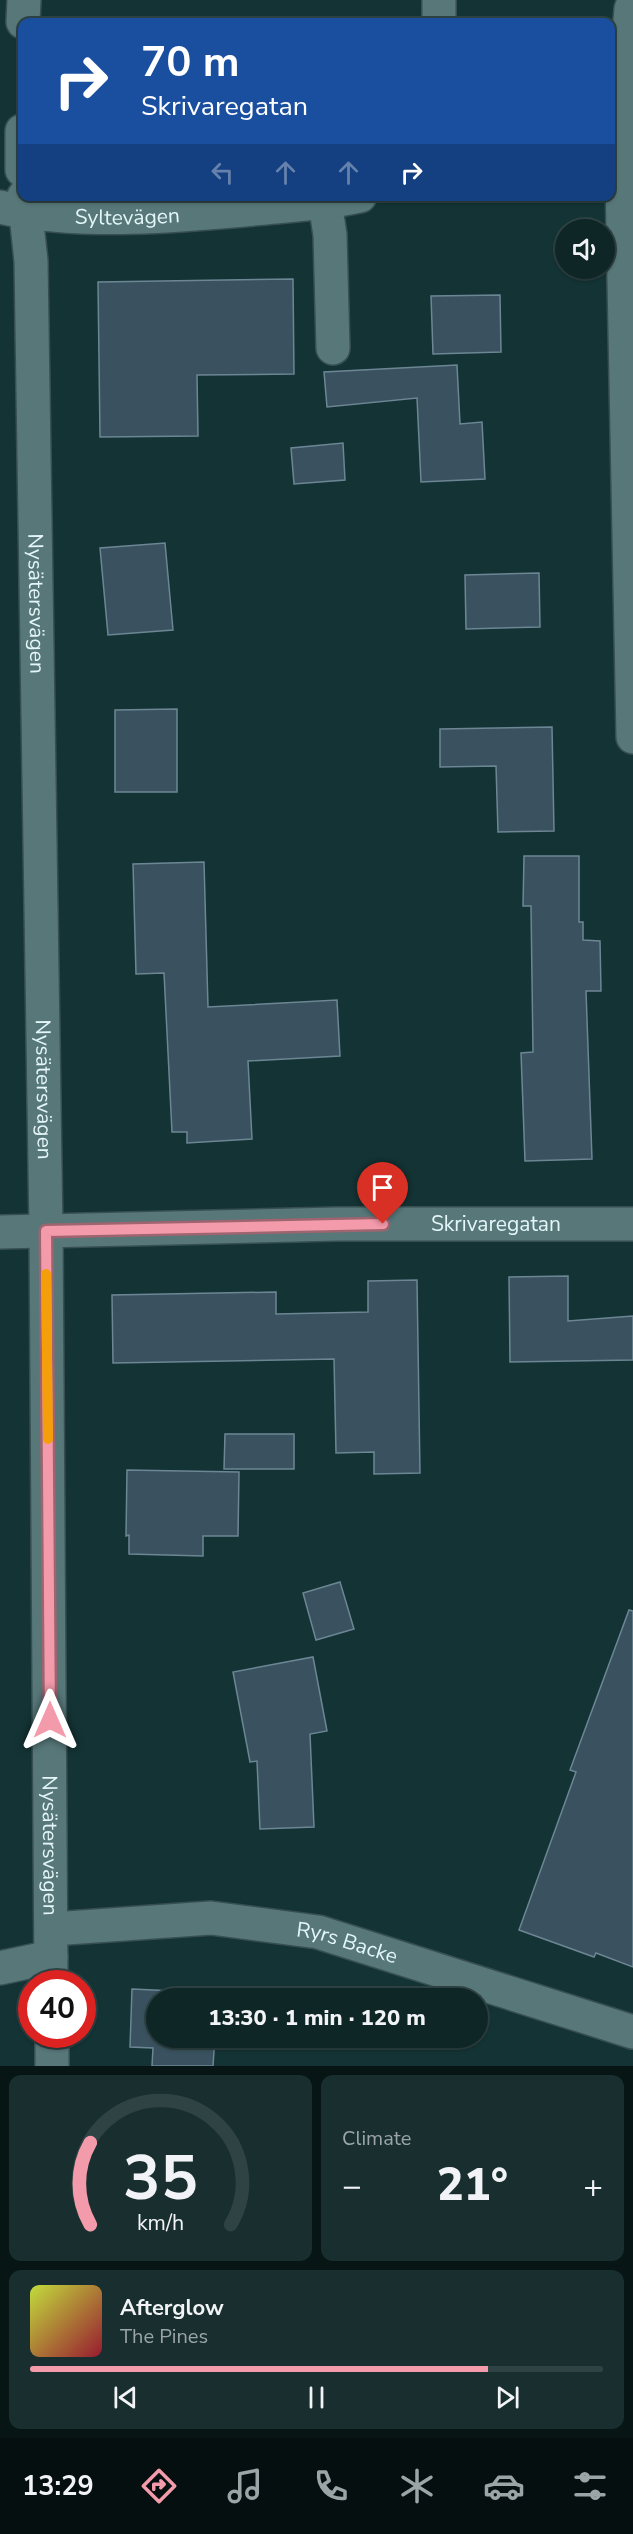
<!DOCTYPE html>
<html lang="en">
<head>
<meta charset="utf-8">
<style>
  body { margin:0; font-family:"Nunito Sans",sans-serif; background:#182e2f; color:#f1f3f6; height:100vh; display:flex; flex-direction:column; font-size:22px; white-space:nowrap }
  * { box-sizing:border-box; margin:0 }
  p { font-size:20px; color:#9ba5a7 }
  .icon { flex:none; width:33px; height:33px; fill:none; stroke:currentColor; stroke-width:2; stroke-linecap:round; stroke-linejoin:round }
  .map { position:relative; height:2066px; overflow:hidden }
  .details { display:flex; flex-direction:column; gap:9px; padding:9px; background:#081515; flex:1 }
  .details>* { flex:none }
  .guide { position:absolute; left:18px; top:18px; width:597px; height:183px; border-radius:12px; box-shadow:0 2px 4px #0004,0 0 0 2px #2f4344; background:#1a4fa0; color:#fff; overflow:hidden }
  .fabs { position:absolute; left:555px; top:219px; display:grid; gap:12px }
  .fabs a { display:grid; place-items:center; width:60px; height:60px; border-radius:50%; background:#0f2627; box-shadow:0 2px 4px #0004,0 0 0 2px #2f4344; font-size:30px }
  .speed { position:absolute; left:18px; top:1970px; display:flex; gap:12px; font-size:30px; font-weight:700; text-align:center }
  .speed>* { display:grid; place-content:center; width:78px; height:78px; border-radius:50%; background:#0f2627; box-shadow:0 2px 4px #0004,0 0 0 2px #2f4344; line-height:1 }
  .speed .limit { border:9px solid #d22; background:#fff; color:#111 }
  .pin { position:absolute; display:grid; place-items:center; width:51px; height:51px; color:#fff; margin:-62px -26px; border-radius:50% 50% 50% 0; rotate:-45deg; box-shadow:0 0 6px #0007 }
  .pin .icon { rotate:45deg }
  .me { position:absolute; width:66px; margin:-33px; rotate:0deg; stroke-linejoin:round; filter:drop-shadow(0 0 4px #0008) }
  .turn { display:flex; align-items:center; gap:21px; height:126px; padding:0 24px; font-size:27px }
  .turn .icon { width:78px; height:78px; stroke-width:2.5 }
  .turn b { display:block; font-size:42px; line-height:51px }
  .lanes { display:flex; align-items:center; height:57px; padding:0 24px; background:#0003; justify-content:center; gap:30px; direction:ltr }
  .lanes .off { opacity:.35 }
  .big { font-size:45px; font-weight:800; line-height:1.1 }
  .details .tile { flex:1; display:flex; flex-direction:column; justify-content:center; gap:9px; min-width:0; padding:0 21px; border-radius:12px; background:#182e2f }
  .details .dial { align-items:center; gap:0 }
  .dial svg { height:156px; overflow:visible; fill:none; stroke:#2f4344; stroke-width:7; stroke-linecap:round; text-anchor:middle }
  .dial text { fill:#f1f3f6; stroke:none }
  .song { display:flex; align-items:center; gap:18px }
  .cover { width:72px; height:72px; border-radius:9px; background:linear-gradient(135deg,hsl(70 70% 55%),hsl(350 70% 35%)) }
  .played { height:6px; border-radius:3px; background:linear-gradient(90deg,#f39aab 80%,#2f4344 80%) }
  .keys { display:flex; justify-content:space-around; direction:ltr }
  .heat { display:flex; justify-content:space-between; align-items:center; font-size:33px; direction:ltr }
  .details .tiles { flex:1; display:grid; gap:9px; grid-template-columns:1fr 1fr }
  .tile:last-child { grid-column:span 2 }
  .trip { position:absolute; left:146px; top:1988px; width:342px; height:60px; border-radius:30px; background:#0f2627; box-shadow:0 2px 4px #0004,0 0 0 2px #2f4344; font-weight:800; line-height:60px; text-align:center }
  .dock { display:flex; height:96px; justify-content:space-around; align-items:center; background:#060f10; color:#9ba5a7 }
  .dock .icon { width:42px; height:42px }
  .dock .current { color:#f39aab }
  .dock b { font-size:27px; color:#f1f3f6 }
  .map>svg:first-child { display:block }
  .building { fill:#3a525f; stroke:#6d8695; stroke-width:1.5 }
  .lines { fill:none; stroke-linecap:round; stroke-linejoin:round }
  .minor-casing { stroke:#374f51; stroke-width:36 }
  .minor { stroke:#577779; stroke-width:33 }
  .route-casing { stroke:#9e646f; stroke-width:15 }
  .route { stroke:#f39aab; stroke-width:10 }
  .slow { stroke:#f59e0b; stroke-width:10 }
  .labels { text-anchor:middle; stroke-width:6; stroke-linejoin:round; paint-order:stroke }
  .street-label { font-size:21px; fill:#e4f6f7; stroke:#09292a }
</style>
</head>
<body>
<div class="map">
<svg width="633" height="2066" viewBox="0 0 633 2066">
  <rect width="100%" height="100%" fill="#143334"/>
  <g class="building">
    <path d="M 293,279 L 294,374 L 197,375 L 198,436 L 100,437 L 98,282 Z"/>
    <path d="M 500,295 L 501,352 L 433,354 L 431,296 Z"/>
    <path d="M 457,365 L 460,424 L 482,422 L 485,479 L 421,482 L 417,398 L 327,407 L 324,372 Z"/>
    <path d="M 343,443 L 345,480 L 294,484 L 291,448 Z"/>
    <path d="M 165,543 L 173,630 L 108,635 L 100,548 Z"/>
    <path d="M 539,573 L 540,627 L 466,629 L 465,575 Z"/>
    <path d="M 177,709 L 177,792 L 115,792 L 115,710 Z"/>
    <path d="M 552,727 L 554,831 L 498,832 L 496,766 L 440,767 L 440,729 Z"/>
    <path d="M 524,856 L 579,856 L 579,922 L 583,922 L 583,940 L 600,941 L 601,991 L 586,991 L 592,1159 L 525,1161 L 521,1053 L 533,1052 L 531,906 L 523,906 Z"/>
    <path d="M 204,862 L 208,1007 L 337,1000 L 340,1056 L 248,1061 L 252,1139 L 187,1143 L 187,1132 L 172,1132 L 164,973 L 136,974 L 133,864 Z"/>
    <path d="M 568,1276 L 568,1321 L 633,1316 L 633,1360 L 510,1362 L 509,1277 Z"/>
    <path d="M 417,1280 L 420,1473 L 374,1474 L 374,1452 L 336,1453 L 334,1359 L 113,1363 L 112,1295 L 276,1292 L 276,1314 L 368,1312 L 368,1281 Z"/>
    <path d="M 225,1434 L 294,1434 L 294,1469 L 224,1469 Z"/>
    <path d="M 127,1470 L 239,1472 L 238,1536 L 203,1536 L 203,1556 L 129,1554 L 129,1535 L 126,1536 Z"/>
    <path d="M 340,1582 L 354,1629 L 316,1640 L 303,1593 Z"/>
    <path d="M 629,1610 L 633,1611 L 633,1967 L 596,1953 L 594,1957 L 519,1930 L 576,1772 L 570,1770 Z"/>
    <path d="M 313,1657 L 327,1731 L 310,1734 L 314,1827 L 260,1829 L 257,1761 L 250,1762 L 233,1672 Z"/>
    <path d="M 132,1989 L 217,1993 L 217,1998 L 156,1998 L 156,2037 L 215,2037 L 213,2066 L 152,2066 L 153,2048 L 130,2047 Z"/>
  </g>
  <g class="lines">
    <g class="minor-casing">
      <g id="minor">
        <path d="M 439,0 L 439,22"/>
        <path d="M 633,4 L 631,9 L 621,128 L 633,737"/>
        <path d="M 23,22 L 24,0"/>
        <path d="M 22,131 L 22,170"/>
        <path id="s1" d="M 24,196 L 31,261 L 46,1231 L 51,1983"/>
        <path d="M 325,202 L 330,235 L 333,348"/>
        <path id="s2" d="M 0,207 C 81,225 182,216 265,208 C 297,205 329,203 360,196"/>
        <path id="s3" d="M 0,1232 L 337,1224 L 633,1224"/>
        <path id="s4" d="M 52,1929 L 211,1918 L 318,1932 L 633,2032"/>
        <path d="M 0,1968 L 51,1957"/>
        <path d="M 52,2034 L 52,2066"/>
      </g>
    </g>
    <use href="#minor" class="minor"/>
  </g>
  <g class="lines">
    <g class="route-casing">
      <path id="route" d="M 50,1720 L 46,1231 L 383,1224"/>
    </g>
    <use href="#route" class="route"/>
    <path class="slow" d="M 46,1274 L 48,1439"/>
  </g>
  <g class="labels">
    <g class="street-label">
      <text dy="7" stroke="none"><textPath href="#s2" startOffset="128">Syltevägen</textPath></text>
      <text dy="7" stroke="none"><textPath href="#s1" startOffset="408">Nysätersvägen</textPath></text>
      <text dy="7" stroke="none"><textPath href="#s1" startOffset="894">Nysätersvägen</textPath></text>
      <text dy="7" stroke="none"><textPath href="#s3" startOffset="496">Skrivaregatan</textPath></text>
      <text dy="7" stroke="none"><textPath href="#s1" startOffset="1650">Nysätersvägen</textPath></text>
      <text dy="7" stroke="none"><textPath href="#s4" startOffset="298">Ryrs Backe</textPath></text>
    </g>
  </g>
</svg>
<div class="fabs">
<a><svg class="icon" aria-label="sound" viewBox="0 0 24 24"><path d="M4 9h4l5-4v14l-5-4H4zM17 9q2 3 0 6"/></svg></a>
</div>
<div class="speed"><div class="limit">40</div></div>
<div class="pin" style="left:383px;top:1224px;background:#d93025"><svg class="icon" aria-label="arrive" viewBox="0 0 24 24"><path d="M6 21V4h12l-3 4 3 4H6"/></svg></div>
<svg class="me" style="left:50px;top:1720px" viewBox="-20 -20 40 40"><path d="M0-17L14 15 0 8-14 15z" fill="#f39aab" stroke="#fff" stroke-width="4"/></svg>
<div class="trip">13:30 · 1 min · 120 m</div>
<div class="guide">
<div class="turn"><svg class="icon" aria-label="right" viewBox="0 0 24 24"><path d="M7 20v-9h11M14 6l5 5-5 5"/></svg><div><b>70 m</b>Skrivaregatan</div></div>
<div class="lanes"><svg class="icon off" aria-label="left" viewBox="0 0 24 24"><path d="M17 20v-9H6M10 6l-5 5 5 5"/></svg><svg class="icon off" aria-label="ahead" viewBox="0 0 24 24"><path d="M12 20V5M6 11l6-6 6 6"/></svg><svg class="icon off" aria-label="ahead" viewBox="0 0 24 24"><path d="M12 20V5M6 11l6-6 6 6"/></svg><svg class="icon" aria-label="right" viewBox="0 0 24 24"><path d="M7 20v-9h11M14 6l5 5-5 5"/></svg></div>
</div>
</div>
<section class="details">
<div class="tiles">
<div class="tile dial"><svg viewBox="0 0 100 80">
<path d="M14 69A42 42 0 1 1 86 69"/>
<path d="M14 69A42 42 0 0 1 14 27" stroke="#f39aab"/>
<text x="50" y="56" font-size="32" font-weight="700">35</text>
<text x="50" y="72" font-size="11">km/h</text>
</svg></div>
<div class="tile"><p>Climate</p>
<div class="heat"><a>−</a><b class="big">21°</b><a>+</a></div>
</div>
<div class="tile">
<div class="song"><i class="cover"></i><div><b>Afterglow</b><p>The Pines</p></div></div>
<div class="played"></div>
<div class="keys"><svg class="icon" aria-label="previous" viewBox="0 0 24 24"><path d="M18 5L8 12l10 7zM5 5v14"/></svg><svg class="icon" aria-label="pause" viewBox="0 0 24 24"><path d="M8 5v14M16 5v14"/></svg><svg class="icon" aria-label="next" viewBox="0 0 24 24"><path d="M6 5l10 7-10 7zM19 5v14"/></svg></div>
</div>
</div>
</section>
<nav class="dock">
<b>13:29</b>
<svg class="icon current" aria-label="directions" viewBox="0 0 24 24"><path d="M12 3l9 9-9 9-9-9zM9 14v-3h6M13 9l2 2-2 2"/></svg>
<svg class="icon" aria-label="music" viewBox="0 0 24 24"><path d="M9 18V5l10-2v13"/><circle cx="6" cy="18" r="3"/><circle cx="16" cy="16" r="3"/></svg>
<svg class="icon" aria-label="phone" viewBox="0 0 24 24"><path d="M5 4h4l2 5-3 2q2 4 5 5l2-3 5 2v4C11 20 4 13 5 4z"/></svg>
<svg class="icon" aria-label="climate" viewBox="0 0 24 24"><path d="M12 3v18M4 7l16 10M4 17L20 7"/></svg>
<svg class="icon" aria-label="car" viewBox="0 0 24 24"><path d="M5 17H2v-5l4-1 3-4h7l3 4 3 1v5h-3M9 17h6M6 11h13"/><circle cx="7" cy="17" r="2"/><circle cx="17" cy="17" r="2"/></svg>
<svg class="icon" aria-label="filters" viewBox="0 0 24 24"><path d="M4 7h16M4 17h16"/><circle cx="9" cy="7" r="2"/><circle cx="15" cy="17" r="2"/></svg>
</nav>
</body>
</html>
